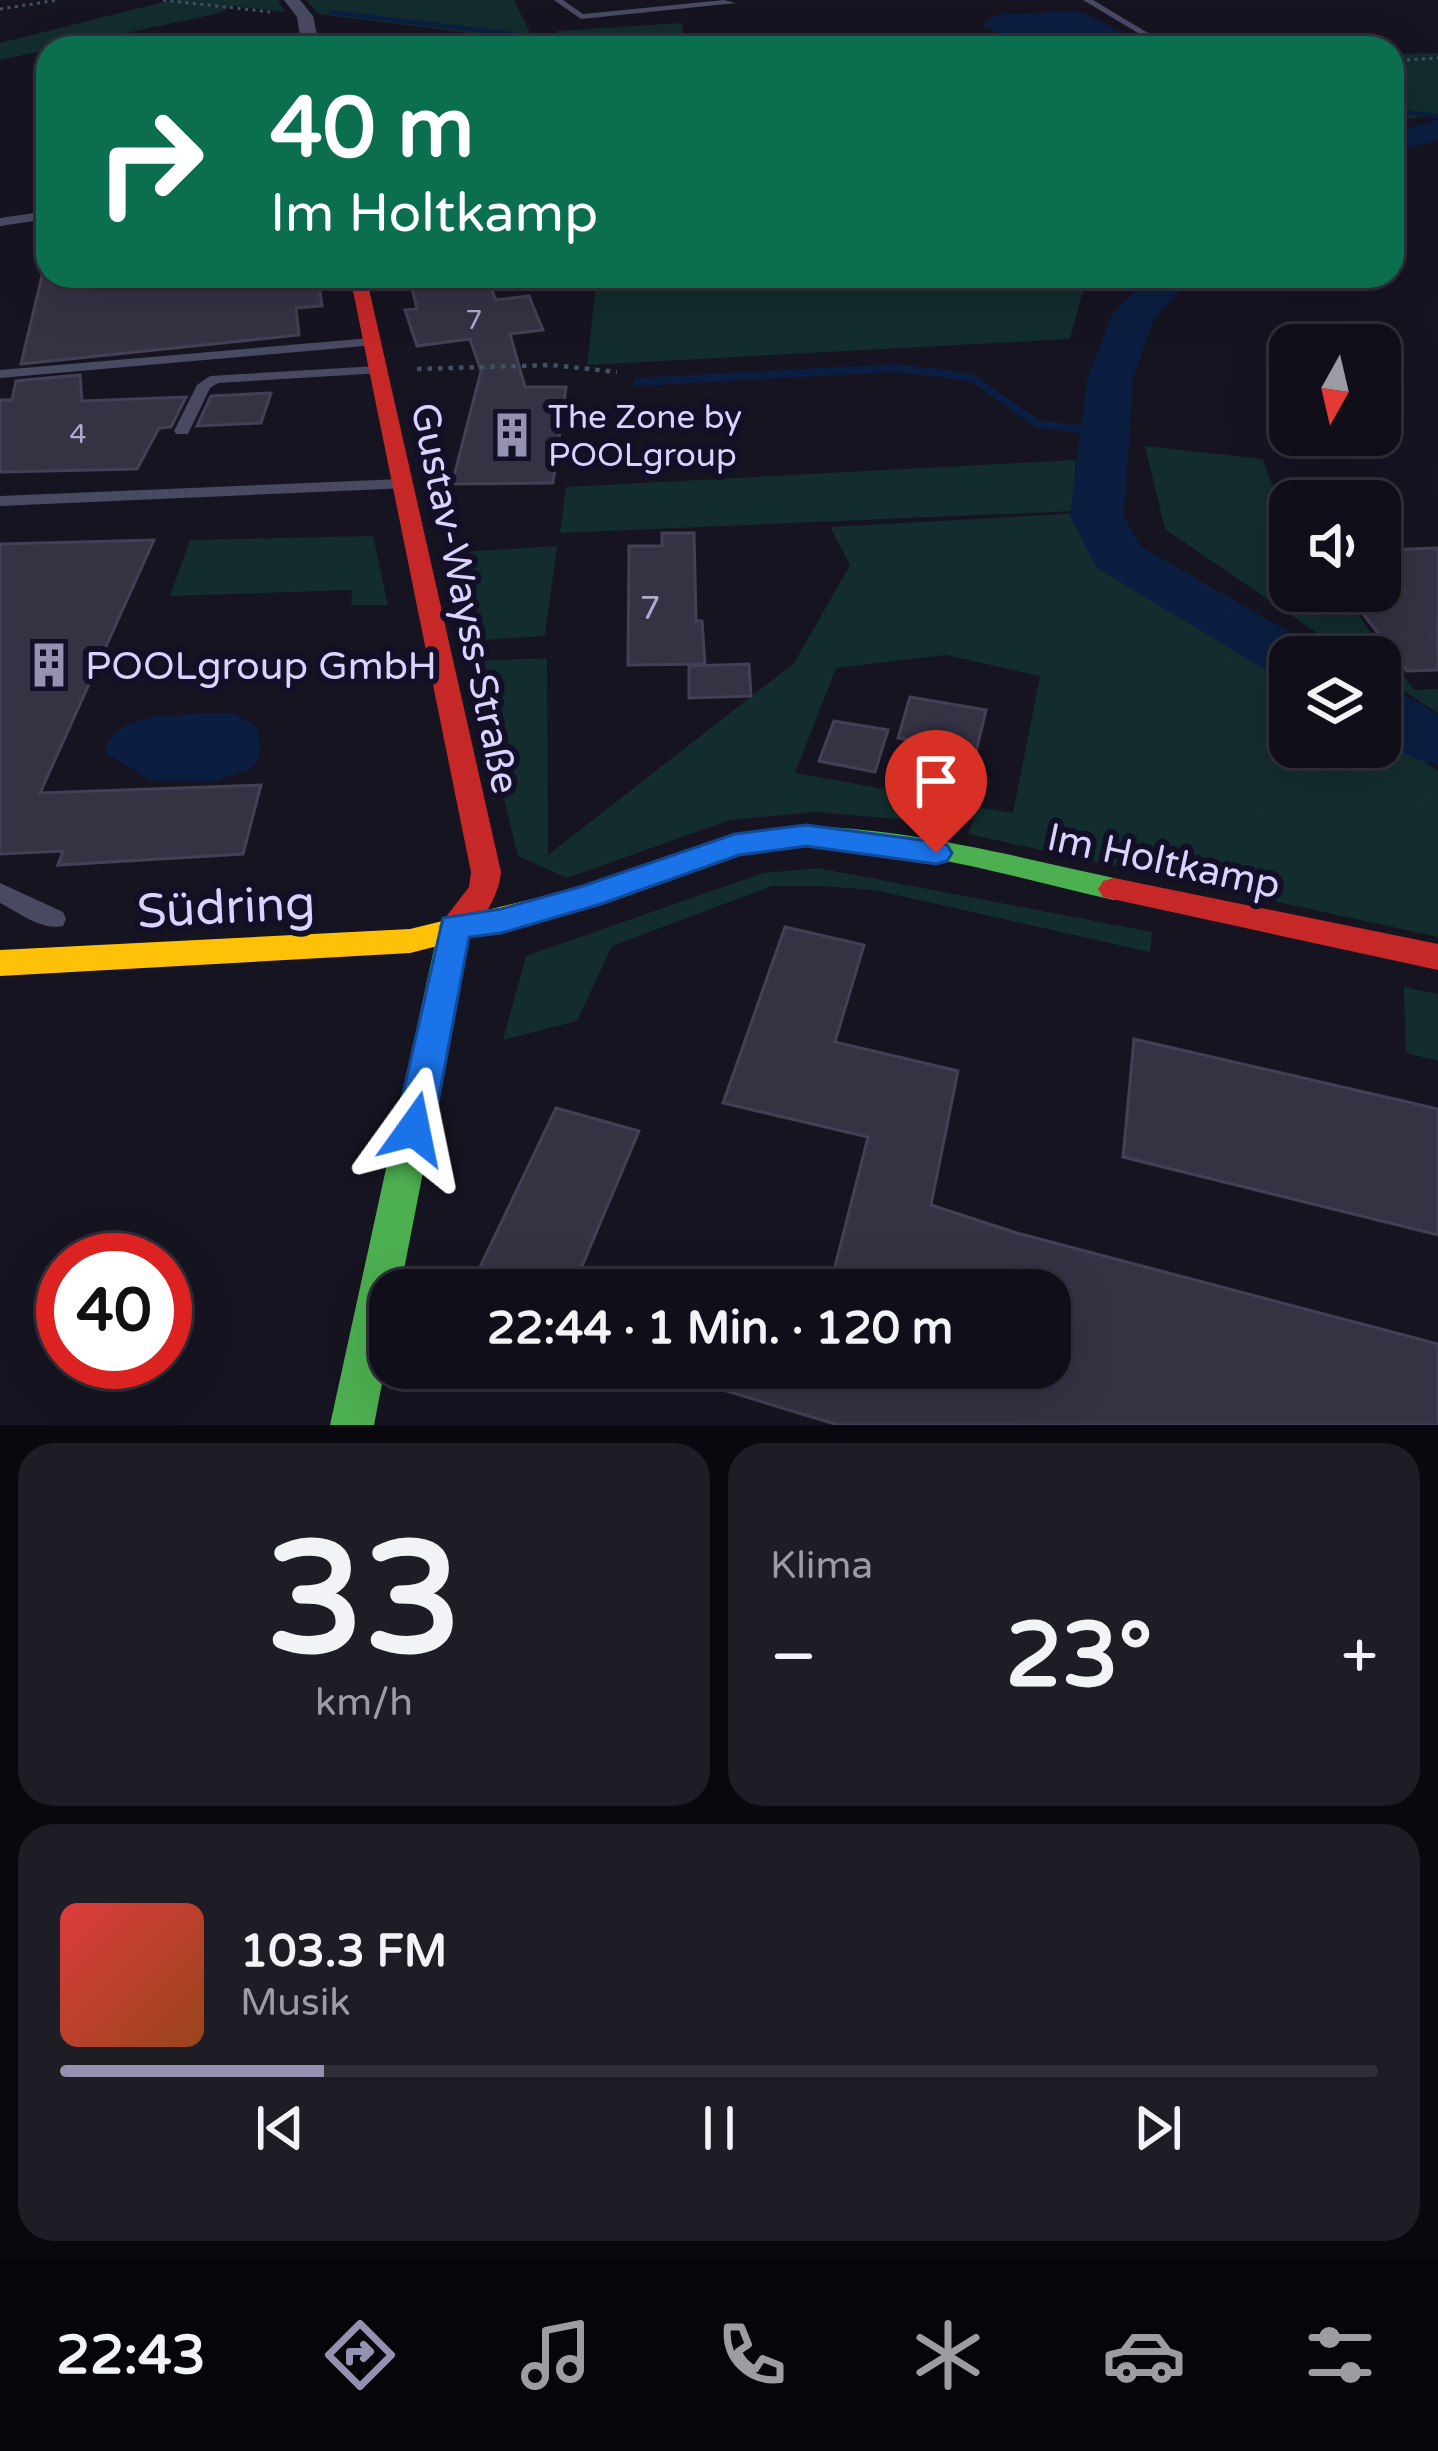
<!DOCTYPE html>
<html lang="de">
<head>
<meta charset="utf-8">
<style>
  body { margin:0; font-family:"Varela Round",sans-serif; background:#1e1d26; color:#f1f3f6; height:100vh; display:flex; flex-direction:column; font-size:45px; white-space:nowrap }
  * { box-sizing:border-box; margin:0 }
  p { font-size:39px; color:#9c9ca2 }
  .icon { flex:none; width:66px; height:66px; fill:none; stroke:currentColor; stroke-width:2; stroke-linecap:round; stroke-linejoin:round }
  .map { position:relative; height:1425px; overflow:hidden }
  .panel { display:flex; flex-direction:column; gap:18px; padding:18px; background:#09080e; flex:1 }
  .panel>* { flex:none }
  .guide { position:absolute; left:36px; top:36px; width:1368px; height:252px; border-radius:36px; box-shadow:0 12px 48px #0002,0 0 0 3px #302f38; background:#0b6e4f; color:#fff; overflow:hidden }
  .needle { width:78px; rotate:188deg }
  .buttons { position:absolute; left:1269px; top:324px; display:grid; gap:24px }
  .buttons a { display:grid; place-items:center; width:132px; height:132px; border-radius:24px; background:#100f19; box-shadow:0 12px 48px #0002,0 0 0 3px #302f38; font-size:60px }
  .speed { position:absolute; left:36px; top:1233px; display:flex; gap:24px; font-size:60px; font-weight:700; text-align:center }
  .speed>* { display:grid; place-content:center; width:156px; height:156px; border-radius:50%; background:#100f19; box-shadow:0 12px 48px #0002,0 0 0 3px #302f38; line-height:1 }
  .speed .limit { border:18px solid #d22; background:#fff; color:#111 }
  .pin { position:absolute; display:grid; place-items:center; width:102px; height:102px; color:#fff; margin:-123px -51px; border-radius:50% 50% 50% 0; rotate:-45deg; box-shadow:0 0 12px #0007 }
  .pin .icon { rotate:45deg }
  .me { position:absolute; width:132px; margin:-66px; rotate:12deg; stroke-linejoin:round; filter:drop-shadow(0 0 9px #0008) }
  .turn { display:flex; align-items:center; gap:42px; height:252px; padding:0 36px; font-size:54px }
  .turn .icon { width:156px; height:156px; stroke-width:2.5 }
  .turn b { display:block; font-size:84px; line-height:102px }
  .big { font-size:90px; font-weight:800; line-height:1.1 }
  .panel .widget { flex:1; display:flex; flex-direction:column; justify-content:center; gap:18px; min-width:0; padding:0 42px; border-radius:36px; background:#1e1d26 }
  .panel .dial { align-items:center; gap:0 }
  .dial b { font-size:156px; line-height:1 }
  .song { display:flex; align-items:center; gap:36px }
  .cover { width:144px; height:144px; border-radius:18px; background:linear-gradient(135deg,hsl(0 70% 55%),hsl(20 70% 35%)) }
  .played { height:12px; border-radius:6px; background:linear-gradient(90deg,#9591b1 20%,#302f38 20%) }
  .keys { display:flex; justify-content:space-around; direction:ltr }
  .heat { display:flex; justify-content:space-between; align-items:center; font-size:66px; direction:ltr }
  .panel .tiles { flex:1; display:grid; gap:18px; grid-template-columns:1fr 1fr }
  .widget:last-child { grid-column:span 2 }
  .trip { position:absolute; left:369px; top:1269px; width:702px; height:120px; border-radius:36px; background:#100f19; box-shadow:0 12px 48px #0002,0 0 0 3px #302f38; font-weight:800; line-height:120px; text-align:center }
  .tab-bar { display:flex; height:192px; justify-content:space-around; align-items:center; background:#06060a; color:#9c9ca2 }
  .tab-bar .icon { width:84px; height:84px }
  .tab-bar .active { color:#9591b1 }
  .tab-bar b { font-size:54px; color:#f1f3f6 }
  .map>svg:first-child { display:block }
  .green { fill:#132c2d }
  .water { fill:#0b1e41 }
  .lines { fill:none; stroke-linecap:round; stroke-linejoin:round }
  .stream-far1 { stroke:#0b1e41; stroke-width:4.5 }
  .stream { stroke:#0b1e41; stroke-width:8 }
  .river { fill:#0b1e41; fill-rule:evenodd }
  .building { fill:#343243; stroke:#433f54; stroke-width:3 }
  .path-far1 { stroke:#44505f; stroke-width:3; stroke-dasharray:3 4.5; stroke-linecap:butt }
  .path { stroke:#44505f; stroke-width:4.5; stroke-dasharray:4.5 6; stroke-linecap:butt }
  .lane { fill:#4a4962; fill-rule:evenodd }
  .street { fill:#4a4962; fill-rule:evenodd }
  .fast { fill:#4caf50; fill-rule:evenodd }
  .slow { fill:#ffc107; fill-rule:evenodd }
  .jam { fill:#c62828; fill-rule:evenodd }
  .route { fill:#1a73e8; stroke:#114b97; stroke-width:3 }
  .labels { text-anchor:middle; stroke-width:12; stroke-linejoin:round; paint-order:stroke }
  .far-number-label { font-size:27px; fill:#b0acd0 }
  .far-poi-label { font-size:33px; fill:#d9d4ff; stroke:#130f26; text-anchor:start }
  .number-label { font-size:33px; fill:#b0acd0 }
  .street-label { font-size:39px; fill:#d9d4ff; stroke:#130f26 }
  .poi-label { font-size:39px; fill:#d9d4ff; stroke:#130f26; text-anchor:start }
  .near-street-label { font-size:48px; fill:#d9d4ff; stroke:#130f26 }
</style>
</head>
<body>
<div class="map">
<svg width="1438" height="1425" viewBox="0 0 1438 1425">
  <rect width="100%" height="100%" fill="#161421"/>
  <g class="green">
    <path d="M 171,0 L 278,0 L 285,12 L 233,6 L 220,13 L 0,60 L 0,43 Z"/>
    <path d="M 306,0 L 514,0 L 534,41 L 319,14 Z"/>
    <path d="M 682,23 L 684,40 L 562,43 L 556,31 Z"/>
    <path d="M 1438,53 L 1438,115 L 1392,121 L 1392,54 Z"/>
    <path d="M 597,276 L 1104,276 L 1082,294 L 1070,339 L 587,365 Z"/>
    <path d="M 1145,446 L 1263,459 L 1277,499 L 1298,501 L 1290,501 L 1290,591 L 1340,591 L 1414,690 L 1438,689 L 1438,713 L 1380,676 L 1380,657 L 1352,657 L 1165,529 Z"/>
    <path d="M 1075,460 L 1075,511 L 560,533 L 566,487 Z"/>
    <path d="M 1084,513 L 1114,565 L 1290,673 L 1290,747 L 1380,747 L 1380,731 L 1438,771 L 1438,937 L 968,834 L 978,807 L 1013,813 L 1040,676 L 946,655 L 836,668 L 795,773 L 912,794 L 907,820 L 815,812 L 730,820 L 567,878 L 518,856 L 470,661 L 547,658 L 548,855 L 794,663 L 850,565 L 830,527 Z"/>
    <path d="M 373,536 L 388,605 L 351,605 L 352,590 L 170,596 L 190,540 Z"/>
    <path d="M 557,546 L 545,636 L 465,641 L 443,553 Z"/>
    <path d="M 818,868 L 1152,932 L 1150,952 L 874,890 L 821,886 L 772,886 L 612,946 L 577,1021 L 503,1040 L 526,956 L 763,873 Z"/>
    <path d="M 1404,987 L 1438,994 L 1438,1061 L 1406,1053 Z"/>
  </g>
  <g class="water">
    <path d="M 1070,11 L 1085,13 L 1150,48 L 1022,45 L 982,25 L 996,15 Z"/>
    <path d="M 202,713 L 233,713 L 258,728 L 260,756 L 251,769 L 216,781 L 152,781 L 105,752 C 116,712 169,717 202,713 Z"/>
  </g>
  <g class="lines">
    <g class="stream-far1">
      <path d="M 331,12 L 567,41 L 700,37"/>
      <path d="M 732,38 L 847,46"/>
      <path d="M 1392,111 L 1438,116"/>
    </g>
    <path class="stream" d="M 637,382 L 892,368 L 942,373 L 972,378 L 1038,424 L 1105,432"/>
    <g class="river">
      <path d="M 1438,120 L 1438,140 L 1392,152 L 1392,132 Z"/>
      <path d="M 1150,276 L 1194,276 L 1154,318 L 1133,379 L 1124,516 L 1140,546 L 1312,645 L 1321,657 L 1290,657 L 1290,677 L 1268,671 L 1097,568 L 1070,516 L 1087,379 L 1113,313 Z"/>
      <path d="M 1380,688 L 1403,694 L 1438,714 L 1438,765 L 1414,758 L 1380,738 Z"/>
    </g>
  </g>
  <g class="building">
    <path d="M 42,276 L 318,276 L 322,306 L 296,308 L 299,335 L 21,364 Z"/>
    <path d="M 409,276 L 486,276 L 496,300 L 529,296 L 543,330 L 510,334 L 525,387 L 566,387 L 553,483 L 452,484 L 481,371 L 470,339 L 417,346 L 405,310 L 417,309 Z"/>
    <path d="M 80,375 L 82,401 L 186,397 L 171,427 L 159,428 L 137,469 L 0,472 L 0,400 L 12,400 L 16,381 Z"/>
    <path d="M 271,393 L 261,423 L 197,426 L 211,396 Z"/>
    <path d="M 662,533 L 694,533 L 696,621 L 702,621 L 705,664 L 628,665 L 629,546 L 662,546 Z"/>
    <path d="M 154,540 L 40,793 L 261,785 L 243,854 L 58,865 L 63,851 L 0,854 L 0,544 Z"/>
    <path d="M 1438,548 L 1438,670 L 1407,671 L 1347,593 L 1403,591 L 1380,562 L 1380,550 Z"/>
    <path d="M 749,664 L 751,696 L 689,698 L 689,666 Z"/>
    <path d="M 910,697 L 986,710 L 976,752 L 898,738 Z"/>
    <path d="M 834,721 L 888,730 L 875,772 L 819,761 Z"/>
    <path d="M 785,927 L 864,945 L 835,1042 L 958,1071 L 931,1205 L 1017,1233 L 1438,1344 L 1438,1425 L 838,1425 L 674,1375 L 675,1368 L 1050,1368 L 1050,1290 L 829,1290 L 868,1137 L 723,1103 Z"/>
    <path d="M 1134,1039 L 1438,1109 L 1438,1235 L 1123,1157 Z"/>
    <path d="M 556,1108 L 639,1131 L 572,1290 L 469,1290 Z"/>
  </g>
  <g class="lines">
    <g class="path-far1">
      <path d="M 163,0 L 270,12"/>
      <path d="M 0,9 L 58,0"/>
      <path d="M 1392,61 L 1438,58"/>
    </g>
    <path class="path" d="M 417,369 L 552,365 L 617,372"/>
    <g class="lane">
      <path d="M 554,0 L 563,0 L 583,14 L 724,0 L 736,3 L 581,19 Z"/>
      <path d="M 1083,0 L 1093,0 L 1173,48 L 1163,48 Z"/>
      <path d="M 48,211 L 48,219 L 0,226 L 0,218 Z"/>
      <path d="M 371,338 L 376,339 L 376,345 L 0,378 L 0,370 Z"/>
      <path d="M 377,366 L 382,367 L 382,373 L 218,383 L 210,388 L 188,434 L 176,434 L 174,431 L 197,385 L 210,376 Z"/>
      <path d="M 401,479 L 407,480 L 407,488 L 0,506 L 0,496 Z"/>
      <path d="M 0,883 L 63,912 L 66,919 L 63,926 C 42,931 18,912 0,903 Z"/>
    </g>
    <g class="street">
      <path d="M 284,0 L 300,0 L 313,16 L 320,48 L 302,48 L 297,17 Z"/>
      <path d="M 572,42 L 581,47 L 487,48 L 496,43 Z"/>
    </g>
    <g class="fast">
      <path d="M 795,826 C 904,827 1008,855 1114,878 L 1125,881 L 1130,889 L 1125,897 L 1114,900 C 996,874 872,831 750,852 C 695,861 646,891 593,906 L 582,903 L 577,895 L 582,887 C 654,862 719,834 795,826 Z"/>
      <path d="M 455,914 L 466,918 L 471,926 L 400,1290 L 390,1290 L 390,1342 L 374,1425 L 330,1425 L 439,926 L 444,918 Z"/>
    </g>
    <path class="slow" d="M 593,884 L 604,887 L 609,895 L 604,903 L 410,953 L 0,976 L 0,950 L 410,929 Z"/>
    <g class="jam">
      <path d="M 350,276 L 366,276 L 501,872 C 499,898 474,944 444,934 L 439,926 L 469,887 L 471,872 Z"/>
      <path d="M 1114,878 L 1438,944 L 1438,970 L 1103,897 L 1098,889 L 1103,881 Z"/>
    </g>
  </g>
  <path class="route" d="M 806,825 L 936,842 L 947,845 L 952,853 L 947,861 L 936,864 L 806,846 L 739,855 L 601,904 L 501,933 L 469,937 L 433,1129 L 427,1140 L 414,1145 L 401,1140 L 395,1129 L 443,918 L 501,909 L 583,886 L 735,834 Z"/>
  <defs>
    <g id="building-bare" transform="scale(3.6)"><path d="M-4-6H4V6H1V3H-1V6H-4ZM-2.5-4.3h1.7v1.8h-1.7ZM.8-4.3h1.7v1.8H.8ZM-2.5-1h1.7V.8h-1.7ZM.8-1h1.7V.8H.8Z" fill="#9591b1" stroke="#130f26" stroke-width="2.5" paint-order="stroke"/></g>
  </defs>
  <g fill-rule="evenodd">
    <use href="#building-bare" x="512" y="435"/>
    <use href="#building-bare" x="49" y="665"/>
  </g>
  <g class="labels">
    <g class="far-number-label">
      <text x="474" y="329">7</text>
      <text x="78" y="443">4</text>
    </g>
    <g class="far-poi-label">
      <text x="548" y="428">The Zone by<tspan x="548" dy="38">POOLgroup</tspan></text>
    </g>
    <g class="number-label">
      <text x="650" y="619">7</text>
    </g>
    <g class="street-label">
      <text transform="translate(466 598) rotate(78)" y="14">Gustav-Wayss-Straße</text>
      <text transform="translate(1164 860) rotate(12)" y="14">Im Holtkamp</text>
    </g>
    <g class="poi-label">
      <text x="85" y="679">POOLgroup GmbH</text>
    </g>
    <g class="near-street-label">
      <text transform="translate(226 906) rotate(-3)" y="17">Südring</text>
    </g>
  </g>
</svg>
<div class="buttons">
<a><svg class="needle" viewBox="-14 -14 28 28"><path d="M0-13l5 13h-10z" fill="#e53935"/><path d="M0 13l5-13h-10z" fill="#9c9ca2"/></svg></a>
<a><svg class="icon" aria-label="sound" viewBox="0 0 24 24"><path d="M4 9h4l5-4v14l-5-4H4zM17 9q2 3 0 6"/></svg></a>
<a><svg class="icon" aria-label="layers" viewBox="0 0 24 24"><path d="M12 4l9 5-9 5-9-5zM3 14l9 5 9-5"/></svg></a>
</div>
<div class="speed"><div class="limit">40</div></div>
<div class="pin" style="left:936px;top:853px;background:#d93025"><svg class="icon" aria-label="arrive" viewBox="0 0 24 24"><path d="M6 21V4h12l-3 4 3 4H6"/></svg></div>
<svg class="me" style="left:414px;top:1129px" viewBox="-20 -20 40 40"><path d="M0-17L14 15 0 8-14 15z" fill="#1a73e8" stroke="#fff" stroke-width="4"/></svg>
<div class="trip">22:44 · 1 Min. · 120 m</div>
<div class="guide">
<div class="turn"><svg class="icon" aria-label="right" viewBox="0 0 24 24"><path d="M7 20v-9h11M14 6l5 5-5 5"/></svg><div><b>40 m</b>Im Holtkamp</div></div>
</div>
</div>
<section class="panel">
<div class="tiles">
<div class="widget dial"><b>33</b><p>km/h</p></div>
<div class="widget"><p>Klima</p>
<div class="heat"><a>−</a><b class="big">23°</b><a>+</a></div>
</div>
<div class="widget">
<div class="song"><i class="cover"></i><div><b>103.3 FM</b><p>Musik</p></div></div>
<div class="played"></div>
<div class="keys"><svg class="icon" aria-label="previous" viewBox="0 0 24 24"><path d="M18 5L8 12l10 7zM5 5v14"/></svg><svg class="icon" aria-label="pause" viewBox="0 0 24 24"><path d="M8 5v14M16 5v14"/></svg><svg class="icon" aria-label="next" viewBox="0 0 24 24"><path d="M6 5l10 7-10 7zM19 5v14"/></svg></div>
</div>
</div>
</section>
<nav class="tab-bar">
<b>22:43</b>
<svg class="icon active" aria-label="directions" viewBox="0 0 24 24"><path d="M12 3l9 9-9 9-9-9zM9 14v-3h6M13 9l2 2-2 2"/></svg>
<svg class="icon" aria-label="music" viewBox="0 0 24 24"><path d="M9 18V5l10-2v13"/><circle cx="6" cy="18" r="3"/><circle cx="16" cy="16" r="3"/></svg>
<svg class="icon" aria-label="phone" viewBox="0 0 24 24"><path d="M5 4h4l2 5-3 2q2 4 5 5l2-3 5 2v4C11 20 4 13 5 4z"/></svg>
<svg class="icon" aria-label="climate" viewBox="0 0 24 24"><path d="M12 3v18M4 7l16 10M4 17L20 7"/></svg>
<svg class="icon" aria-label="car" viewBox="0 0 24 24"><path d="M5 17H2v-5l4-1 3-4h7l3 4 3 1v5h-3M9 17h6M6 11h13"/><circle cx="7" cy="17" r="2"/><circle cx="17" cy="17" r="2"/></svg>
<svg class="icon" aria-label="filters" viewBox="0 0 24 24"><path d="M4 7h16M4 17h16"/><circle cx="9" cy="7" r="2"/><circle cx="15" cy="17" r="2"/></svg>
</nav>
</body>
</html>
